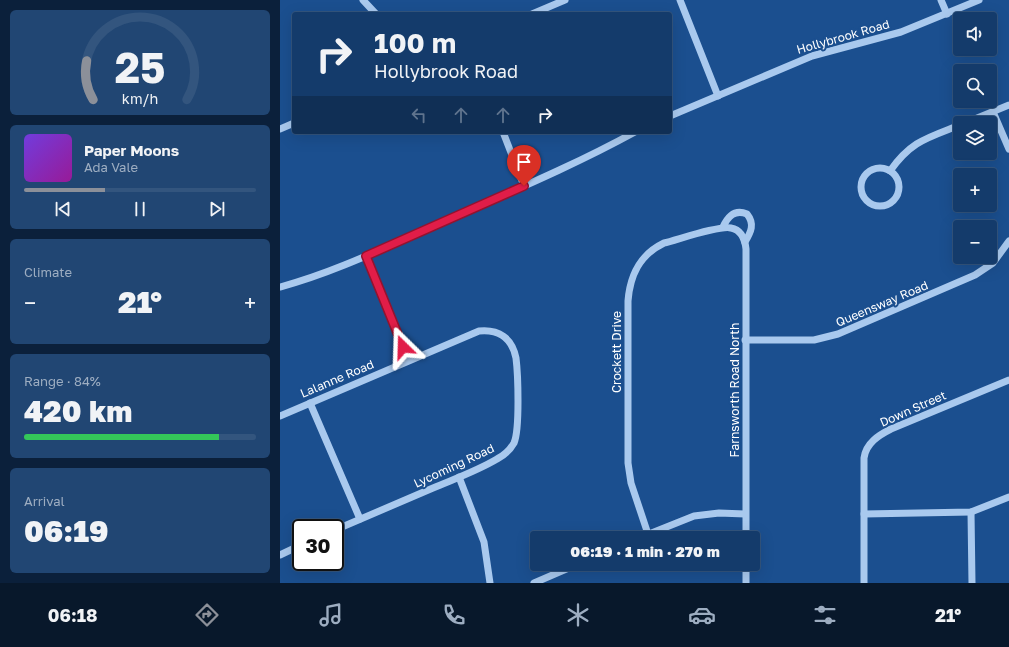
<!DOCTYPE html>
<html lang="en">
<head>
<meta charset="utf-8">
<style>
  body { margin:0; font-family:"Golos Text",sans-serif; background:#214673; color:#f1f3f6; height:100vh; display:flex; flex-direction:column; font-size:15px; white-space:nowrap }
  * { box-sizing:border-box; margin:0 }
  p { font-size:13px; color:#9dadc1 }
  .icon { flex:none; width:22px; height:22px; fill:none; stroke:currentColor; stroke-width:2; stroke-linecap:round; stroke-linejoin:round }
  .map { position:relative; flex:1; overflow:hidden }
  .drawer { display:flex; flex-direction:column; gap:10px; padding:10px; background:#0b203b; width:280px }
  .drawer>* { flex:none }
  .top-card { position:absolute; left:12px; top:12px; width:380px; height:122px; border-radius:4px; box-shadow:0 4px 16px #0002,0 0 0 1px #33557e; background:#143b6b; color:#f1f3f6; overflow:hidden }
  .controls { position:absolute; left:673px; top:12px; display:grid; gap:8px }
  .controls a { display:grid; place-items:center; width:44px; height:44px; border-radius:4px; background:#143b6b; box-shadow:0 4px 16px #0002,0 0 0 1px #33557e; font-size:20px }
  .speed { position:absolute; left:12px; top:519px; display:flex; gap:8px; font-size:20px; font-weight:700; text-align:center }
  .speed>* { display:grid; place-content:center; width:52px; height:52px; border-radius:50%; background:#143b6b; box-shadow:0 4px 16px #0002,0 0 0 1px #33557e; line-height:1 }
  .speed .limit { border:2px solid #111; border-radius:6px; background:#fff; color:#111 }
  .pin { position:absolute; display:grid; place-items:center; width:34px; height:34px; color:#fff; margin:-41px -17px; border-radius:50% 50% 50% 0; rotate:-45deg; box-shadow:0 0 4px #0007 }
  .pin .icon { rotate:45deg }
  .me { position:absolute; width:44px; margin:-22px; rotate:338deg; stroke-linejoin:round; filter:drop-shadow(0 0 3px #0008) }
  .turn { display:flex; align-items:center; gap:14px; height:84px; padding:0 16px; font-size:18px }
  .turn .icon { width:52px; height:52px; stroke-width:2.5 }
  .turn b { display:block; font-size:28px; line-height:34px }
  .lanes { display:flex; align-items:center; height:38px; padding:0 16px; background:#0003; justify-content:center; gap:20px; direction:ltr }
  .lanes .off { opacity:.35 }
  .big { font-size:30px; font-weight:800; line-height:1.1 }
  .drawer .widget { flex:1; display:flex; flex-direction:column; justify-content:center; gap:6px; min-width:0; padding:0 14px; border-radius:6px; background:#214673 }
  .drawer .dial { align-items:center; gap:0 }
  .dial svg { height:104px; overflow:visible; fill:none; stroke:#33557e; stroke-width:7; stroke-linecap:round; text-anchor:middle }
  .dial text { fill:#f1f3f6; stroke:none }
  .song { display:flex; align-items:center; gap:12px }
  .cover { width:48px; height:48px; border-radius:6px; background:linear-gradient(135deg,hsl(260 70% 55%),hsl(300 70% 35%)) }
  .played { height:4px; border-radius:2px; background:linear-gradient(90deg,#8c9099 35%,#33557e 35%) }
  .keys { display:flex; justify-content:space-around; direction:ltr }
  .heat { display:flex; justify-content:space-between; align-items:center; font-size:22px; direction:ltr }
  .charge { height:6px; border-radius:3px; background:linear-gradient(90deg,#34c759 84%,#33557e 0) }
  .trip { position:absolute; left:250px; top:531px; width:230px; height:40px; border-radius:4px; background:#143b6b; box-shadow:0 4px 16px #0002,0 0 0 1px #33557e; font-weight:800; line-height:40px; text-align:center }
  .tab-bar { display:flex; height:64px; justify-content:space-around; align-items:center; background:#08182b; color:#9dadc1 }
  .tab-bar .icon { width:28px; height:28px }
  .tab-bar .on { color:#8c9099 }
  .tab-bar b { font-size:18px; color:#f1f3f6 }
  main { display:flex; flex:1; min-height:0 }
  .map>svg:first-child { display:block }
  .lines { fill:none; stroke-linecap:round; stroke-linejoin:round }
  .minor { stroke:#a9c9ee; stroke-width:7 }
  .route-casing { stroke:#92132f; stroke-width:10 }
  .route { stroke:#e11d48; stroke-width:7 }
  .labels { text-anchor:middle; stroke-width:4; stroke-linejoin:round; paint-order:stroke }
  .street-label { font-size:12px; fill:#fff; stroke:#1b4f8f }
</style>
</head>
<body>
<main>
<section class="drawer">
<div class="widget dial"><svg viewBox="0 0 100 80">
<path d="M14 69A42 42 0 1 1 86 69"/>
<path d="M14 69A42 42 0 0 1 9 39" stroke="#8c9099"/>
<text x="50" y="56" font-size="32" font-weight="700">25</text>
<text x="50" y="72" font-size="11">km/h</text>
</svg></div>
<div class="widget">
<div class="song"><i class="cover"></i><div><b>Paper Moons</b><p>Ada Vale</p></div></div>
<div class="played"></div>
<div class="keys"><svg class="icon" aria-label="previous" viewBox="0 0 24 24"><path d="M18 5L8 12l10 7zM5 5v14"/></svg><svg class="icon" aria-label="pause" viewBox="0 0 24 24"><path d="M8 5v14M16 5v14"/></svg><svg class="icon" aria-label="next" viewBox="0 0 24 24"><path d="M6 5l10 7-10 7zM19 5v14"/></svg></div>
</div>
<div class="widget"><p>Climate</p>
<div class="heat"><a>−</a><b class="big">21°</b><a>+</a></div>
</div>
<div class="widget"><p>Range · 84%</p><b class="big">420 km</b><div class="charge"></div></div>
<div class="widget"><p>Arrival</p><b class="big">06:19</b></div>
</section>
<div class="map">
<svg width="729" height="583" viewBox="0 0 729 583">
  <rect width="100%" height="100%" fill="#1b4f8f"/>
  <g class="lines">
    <g class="minor">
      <path d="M 83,0 L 96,14"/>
      <path d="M 400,0 L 438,96"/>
      <path d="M 661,0 L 667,14"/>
      <path d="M 252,14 L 285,0"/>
      <path d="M 713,112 L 729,149"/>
      <path d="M 390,116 L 532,56 L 621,32 L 699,0"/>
      <path d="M 685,123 L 729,105"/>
      <path d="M 0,129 L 14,123"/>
      <path d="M 223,132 L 244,186"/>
      <circle cx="600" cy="187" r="19"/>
      <path d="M 610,171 C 631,141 647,138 680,125"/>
      <path d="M 443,227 C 448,216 455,209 467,214 C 475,224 471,232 465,242"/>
      <path d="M 86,256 L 128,360"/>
      <path d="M 0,287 C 56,272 110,245 163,222 C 228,193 293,166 355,132"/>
      <path d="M 465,340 L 534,340 L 558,334 L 695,275 L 713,263 L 729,241"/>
      <path d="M 30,403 L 80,519"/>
      <path d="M 0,416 L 199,331 C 219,329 232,338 236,358 C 238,374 240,429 234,443 C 230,450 223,456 217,459 C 197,471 174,479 153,488 C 120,502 87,516 55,530"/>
      <path d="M 179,477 L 204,542 L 210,583"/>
      <path d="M 691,512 L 692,583"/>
      <path d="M 584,514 L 691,512 L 729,497"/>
      <path d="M 368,534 L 351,483 L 348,463 L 348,301 C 350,276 359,255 384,243 C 397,240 440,225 451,228 C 462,230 465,240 466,249 L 466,538"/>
      <path d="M 359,538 L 414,516 L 439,513 L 465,514"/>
      <path d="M 0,555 L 21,545"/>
      <path d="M 466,564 L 466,583"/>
      <path d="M 254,583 L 298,564"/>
      <path d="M 584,583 L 584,458 C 586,443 599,435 611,429 L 729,380"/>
    </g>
  </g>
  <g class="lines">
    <g class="route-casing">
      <path id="route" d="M 123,347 L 86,256 L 244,186"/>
    </g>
    <use href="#route" class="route"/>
  </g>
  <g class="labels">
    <g class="street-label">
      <text transform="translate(563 37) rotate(-16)" y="4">Hollybrook Road</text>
      <text transform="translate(602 304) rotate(-23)" y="4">Queensway Road</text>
      <text transform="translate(337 352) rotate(-90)" y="4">Crockett Drive</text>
      <text transform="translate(57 379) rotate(-23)" y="4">Lalanne Road</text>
      <text transform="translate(455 390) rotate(-90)" y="4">Farnsworth Road North</text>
      <text transform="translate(633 409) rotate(-24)" y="4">Down Street</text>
      <text transform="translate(174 466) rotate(-25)" y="4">Lycoming Road</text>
    </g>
  </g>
</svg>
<div class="controls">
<a><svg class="icon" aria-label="sound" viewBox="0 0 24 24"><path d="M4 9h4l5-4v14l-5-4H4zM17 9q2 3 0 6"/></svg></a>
<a><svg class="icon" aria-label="search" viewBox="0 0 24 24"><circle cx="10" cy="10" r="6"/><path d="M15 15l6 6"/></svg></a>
<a><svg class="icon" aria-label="layers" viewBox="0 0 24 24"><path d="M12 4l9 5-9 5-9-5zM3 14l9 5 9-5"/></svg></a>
<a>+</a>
<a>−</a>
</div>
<div class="speed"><div class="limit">30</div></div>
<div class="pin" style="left:244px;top:186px;background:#d93025"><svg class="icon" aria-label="arrive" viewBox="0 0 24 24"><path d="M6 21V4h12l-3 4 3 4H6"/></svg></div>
<svg class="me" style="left:123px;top:347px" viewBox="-20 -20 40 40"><path d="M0-17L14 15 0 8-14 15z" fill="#e11d48" stroke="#fff" stroke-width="4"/></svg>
<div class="trip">06:19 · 1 min · 270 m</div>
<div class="top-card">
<div class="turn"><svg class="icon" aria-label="right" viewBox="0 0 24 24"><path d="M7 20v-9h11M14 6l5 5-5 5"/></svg><div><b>100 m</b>Hollybrook Road</div></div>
<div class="lanes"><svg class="icon off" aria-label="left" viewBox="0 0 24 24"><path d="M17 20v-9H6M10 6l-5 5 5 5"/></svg><svg class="icon off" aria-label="ahead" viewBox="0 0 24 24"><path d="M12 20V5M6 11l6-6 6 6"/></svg><svg class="icon off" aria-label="ahead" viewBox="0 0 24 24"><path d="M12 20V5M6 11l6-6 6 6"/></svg><svg class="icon" aria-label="right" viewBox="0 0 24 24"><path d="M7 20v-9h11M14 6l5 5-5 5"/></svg></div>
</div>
</div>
</main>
<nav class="tab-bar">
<b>06:18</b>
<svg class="icon on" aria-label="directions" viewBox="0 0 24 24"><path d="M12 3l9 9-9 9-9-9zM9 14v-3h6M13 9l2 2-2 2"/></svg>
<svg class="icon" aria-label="music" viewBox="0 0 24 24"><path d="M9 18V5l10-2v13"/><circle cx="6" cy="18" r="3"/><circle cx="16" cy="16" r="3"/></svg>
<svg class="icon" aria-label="phone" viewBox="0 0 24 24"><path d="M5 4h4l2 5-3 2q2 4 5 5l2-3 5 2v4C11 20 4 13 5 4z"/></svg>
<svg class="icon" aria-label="climate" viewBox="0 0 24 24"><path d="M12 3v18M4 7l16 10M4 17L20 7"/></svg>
<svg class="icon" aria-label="car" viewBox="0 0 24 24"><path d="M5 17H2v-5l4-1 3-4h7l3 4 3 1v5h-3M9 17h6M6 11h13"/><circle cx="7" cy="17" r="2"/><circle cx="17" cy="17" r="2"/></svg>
<svg class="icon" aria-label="filters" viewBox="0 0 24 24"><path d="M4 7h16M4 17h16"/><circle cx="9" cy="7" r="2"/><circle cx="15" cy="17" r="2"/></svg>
<b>21°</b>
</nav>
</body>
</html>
